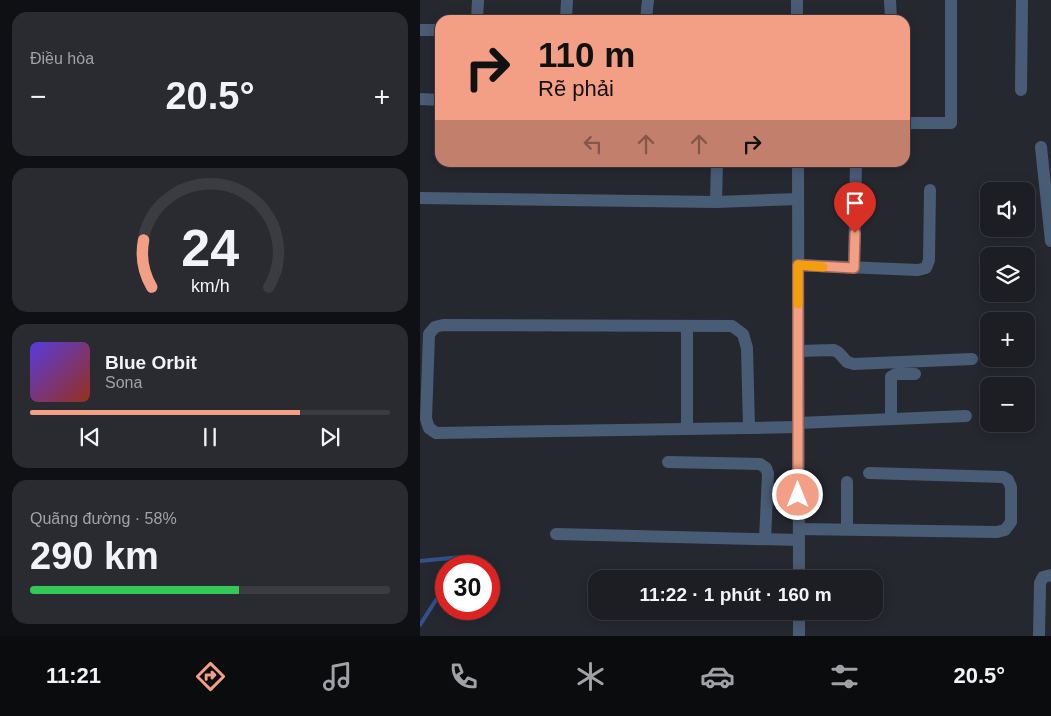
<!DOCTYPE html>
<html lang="vi">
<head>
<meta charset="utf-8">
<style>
  body { margin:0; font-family:Arial,sans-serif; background:#292b30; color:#f1f3f6; height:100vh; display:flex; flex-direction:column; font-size:19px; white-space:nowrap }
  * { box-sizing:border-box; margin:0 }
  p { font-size:16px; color:#a0a2a6 }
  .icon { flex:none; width:28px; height:28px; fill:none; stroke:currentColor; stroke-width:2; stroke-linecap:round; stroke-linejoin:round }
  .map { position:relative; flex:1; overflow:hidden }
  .panel { display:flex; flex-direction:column; gap:12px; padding:12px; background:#0f1013; width:420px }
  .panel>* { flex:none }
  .guide { position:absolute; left:15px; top:15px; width:475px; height:152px; border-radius:15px; box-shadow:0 2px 12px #0003,0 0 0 1px #3a3c41; background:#f39f86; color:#111; overflow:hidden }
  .tools { position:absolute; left:560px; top:182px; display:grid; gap:10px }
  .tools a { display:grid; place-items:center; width:55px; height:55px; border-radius:10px; background:#1c1e23; box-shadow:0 2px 12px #0003,0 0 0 1px #3a3c41; font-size:25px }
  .speed { position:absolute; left:15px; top:555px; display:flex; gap:10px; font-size:25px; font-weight:700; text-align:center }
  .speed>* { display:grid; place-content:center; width:65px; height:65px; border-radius:50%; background:#1c1e23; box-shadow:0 2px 12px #0003,0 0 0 1px #3a3c41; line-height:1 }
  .speed .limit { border:8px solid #d22; background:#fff; color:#111 }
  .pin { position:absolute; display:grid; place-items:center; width:42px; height:42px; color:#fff; margin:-51px -21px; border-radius:50% 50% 50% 0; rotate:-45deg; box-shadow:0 0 5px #0007 }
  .pin .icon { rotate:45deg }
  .me { position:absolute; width:55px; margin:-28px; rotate:0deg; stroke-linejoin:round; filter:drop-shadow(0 0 4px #0008) }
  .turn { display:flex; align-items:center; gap:18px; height:105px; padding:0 20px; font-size:22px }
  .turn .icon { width:65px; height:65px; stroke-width:2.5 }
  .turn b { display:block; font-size:35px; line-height:42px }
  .lanes { display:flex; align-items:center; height:48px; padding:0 20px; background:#0003; justify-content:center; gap:25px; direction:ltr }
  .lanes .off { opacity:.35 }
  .big { font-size:38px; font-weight:700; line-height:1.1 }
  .panel .tile { flex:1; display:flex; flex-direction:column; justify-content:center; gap:8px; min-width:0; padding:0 18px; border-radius:15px; background:#292b30 }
  .panel .dial { align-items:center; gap:0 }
  .dial svg { height:130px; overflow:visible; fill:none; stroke:#3a3c41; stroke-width:7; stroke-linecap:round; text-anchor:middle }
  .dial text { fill:#f1f3f6; stroke:none }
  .song { display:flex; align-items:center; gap:15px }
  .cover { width:60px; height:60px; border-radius:8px; background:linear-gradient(135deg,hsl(250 70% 55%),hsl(10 70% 35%)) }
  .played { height:5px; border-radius:2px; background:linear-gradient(90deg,#f39f86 75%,#3a3c41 75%) }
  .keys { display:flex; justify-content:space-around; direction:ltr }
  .heat { display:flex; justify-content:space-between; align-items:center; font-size:28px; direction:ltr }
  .charge { height:8px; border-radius:4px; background:linear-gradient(90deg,#34c759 58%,#3a3c41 0) }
  .trip { position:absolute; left:168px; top:570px; width:295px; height:50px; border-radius:15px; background:#1c1e23; box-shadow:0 2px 12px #0003,0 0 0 1px #3a3c41; font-weight:700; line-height:50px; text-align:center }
  .menu { display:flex; height:80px; justify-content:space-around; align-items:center; background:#0b0c0e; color:#a0a2a6 }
  .menu .icon { width:35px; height:35px }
  .menu .active { color:#f39f86 }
  .menu b { font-size:22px; color:#f1f3f6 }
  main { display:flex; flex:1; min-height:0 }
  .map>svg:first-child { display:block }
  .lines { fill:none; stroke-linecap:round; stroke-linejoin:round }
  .stream { stroke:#32518c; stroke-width:4 }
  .minor { stroke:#495c75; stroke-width:12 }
  .route-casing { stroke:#9e6757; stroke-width:12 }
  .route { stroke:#f39f86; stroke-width:9 }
  .slow { stroke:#f59e0b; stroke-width:9 }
</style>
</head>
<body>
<main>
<section class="panel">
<div class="tile"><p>Điều hòa</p>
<div class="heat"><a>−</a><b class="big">20.5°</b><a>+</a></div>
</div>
<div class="tile dial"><svg viewBox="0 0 100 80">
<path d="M14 69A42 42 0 1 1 86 69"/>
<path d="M14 69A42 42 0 0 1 9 40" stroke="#f39f86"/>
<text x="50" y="56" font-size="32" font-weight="700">24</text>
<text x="50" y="72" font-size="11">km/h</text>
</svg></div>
<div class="tile">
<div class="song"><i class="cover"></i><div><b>Blue Orbit</b><p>Sona</p></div></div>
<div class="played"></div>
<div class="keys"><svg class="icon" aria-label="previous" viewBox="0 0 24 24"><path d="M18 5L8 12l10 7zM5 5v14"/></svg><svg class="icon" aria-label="pause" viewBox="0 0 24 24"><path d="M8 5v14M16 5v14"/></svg><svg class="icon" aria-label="next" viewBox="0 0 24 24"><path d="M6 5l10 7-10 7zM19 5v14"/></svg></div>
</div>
<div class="tile"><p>Quãng đường · 58%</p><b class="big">290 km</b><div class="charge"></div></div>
</section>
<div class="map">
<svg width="631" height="636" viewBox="0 0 631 636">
  <rect width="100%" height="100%" fill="#25282f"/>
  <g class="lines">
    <g class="stream">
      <path d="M 0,561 L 41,557 L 65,566"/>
      <path d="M 0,625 L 16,600 L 26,589"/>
    </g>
    <g class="minor">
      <path d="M 377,0 L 377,20"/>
      <path d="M 470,0 L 471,20"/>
      <path d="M 57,20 L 58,0"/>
      <path d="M 146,20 L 147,0"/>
      <path d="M 226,20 L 228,0"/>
      <path d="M 0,30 L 20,30"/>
      <path d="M 601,90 L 602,0"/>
      <path d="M 0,99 L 20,100"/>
      <path d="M 485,123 L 531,123 L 531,0"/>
      <path d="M 621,147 L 631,241"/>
      <path d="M 378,162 L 379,579"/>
      <path d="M 0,198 L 296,202 L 378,199"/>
      <path d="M 296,202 L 297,162"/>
      <path d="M 378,265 L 498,270 L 506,268 L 509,260 L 510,190"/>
      <path d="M 434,268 L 436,162"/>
      <path d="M 378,351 L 414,350 L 419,353 L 427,362 L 434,364 L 552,359"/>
      <path d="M 471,419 L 471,377 L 476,374 L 495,374"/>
      <path d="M 378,423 L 546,416"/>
      <path d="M 329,428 L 327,348 L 323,334 L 312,326 L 23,325 L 15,327 L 9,334 L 6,419 L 9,428 L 16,433 L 329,428 L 378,427"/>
      <path d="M 267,429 L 267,326"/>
      <path d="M 248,462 L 340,464 L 346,468 L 348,474 L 345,539"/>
      <path d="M 427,482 L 427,529"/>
      <path d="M 379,529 L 577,532 L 585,530 L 591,522 L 591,487 L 588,480 L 583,477 L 449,473"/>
      <path d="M 136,534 L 379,540"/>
      <path d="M 379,636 L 379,611"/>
      <path d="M 619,636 L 620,583 L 623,577 L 631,575"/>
    </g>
  </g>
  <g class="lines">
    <g class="route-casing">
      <path id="route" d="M 378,495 L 378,265 L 434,268 L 435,233"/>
    </g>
    <use href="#route" class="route"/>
    <path class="slow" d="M 378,304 L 378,265 L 403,267"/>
  </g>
</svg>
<div class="tools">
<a><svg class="icon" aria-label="sound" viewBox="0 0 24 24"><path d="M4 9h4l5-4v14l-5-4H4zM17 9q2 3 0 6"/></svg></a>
<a><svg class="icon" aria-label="layers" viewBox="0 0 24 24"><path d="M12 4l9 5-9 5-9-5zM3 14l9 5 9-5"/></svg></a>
<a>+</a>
<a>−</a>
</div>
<div class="speed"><div class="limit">30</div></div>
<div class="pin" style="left:435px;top:233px;background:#d93025"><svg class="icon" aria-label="arrive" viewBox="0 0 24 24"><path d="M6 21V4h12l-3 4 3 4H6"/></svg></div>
<svg class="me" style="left:378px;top:495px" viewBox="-20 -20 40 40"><circle r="17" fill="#f39f86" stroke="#fff" stroke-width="3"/><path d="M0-11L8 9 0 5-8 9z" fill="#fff"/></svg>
<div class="trip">11:22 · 1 phút · 160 m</div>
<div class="guide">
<div class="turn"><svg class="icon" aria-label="right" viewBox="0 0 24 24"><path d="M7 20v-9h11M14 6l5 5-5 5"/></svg><div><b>110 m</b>Rẽ phải</div></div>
<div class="lanes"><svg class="icon off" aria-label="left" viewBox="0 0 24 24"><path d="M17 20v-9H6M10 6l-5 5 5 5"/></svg><svg class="icon off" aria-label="ahead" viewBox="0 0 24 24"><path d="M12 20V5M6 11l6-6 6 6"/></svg><svg class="icon off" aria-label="ahead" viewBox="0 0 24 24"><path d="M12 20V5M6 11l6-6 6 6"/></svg><svg class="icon" aria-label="right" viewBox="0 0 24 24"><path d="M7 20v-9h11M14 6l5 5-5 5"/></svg></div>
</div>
</div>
</main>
<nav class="menu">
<b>11:21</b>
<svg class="icon active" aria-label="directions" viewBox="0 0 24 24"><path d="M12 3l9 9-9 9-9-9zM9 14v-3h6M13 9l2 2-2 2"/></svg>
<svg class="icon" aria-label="music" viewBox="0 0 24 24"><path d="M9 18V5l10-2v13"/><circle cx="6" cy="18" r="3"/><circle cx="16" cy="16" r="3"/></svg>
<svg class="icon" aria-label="phone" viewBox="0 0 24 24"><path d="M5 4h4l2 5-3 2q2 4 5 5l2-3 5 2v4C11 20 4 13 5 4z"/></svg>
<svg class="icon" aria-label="climate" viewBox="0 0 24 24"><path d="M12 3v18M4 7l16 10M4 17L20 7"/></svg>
<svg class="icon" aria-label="car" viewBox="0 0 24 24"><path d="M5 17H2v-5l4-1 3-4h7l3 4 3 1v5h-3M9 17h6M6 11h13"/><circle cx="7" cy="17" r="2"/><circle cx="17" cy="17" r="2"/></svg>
<svg class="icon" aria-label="filters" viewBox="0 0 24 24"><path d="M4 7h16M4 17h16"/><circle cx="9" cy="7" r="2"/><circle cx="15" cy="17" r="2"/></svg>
<b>20.5°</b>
</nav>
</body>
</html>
